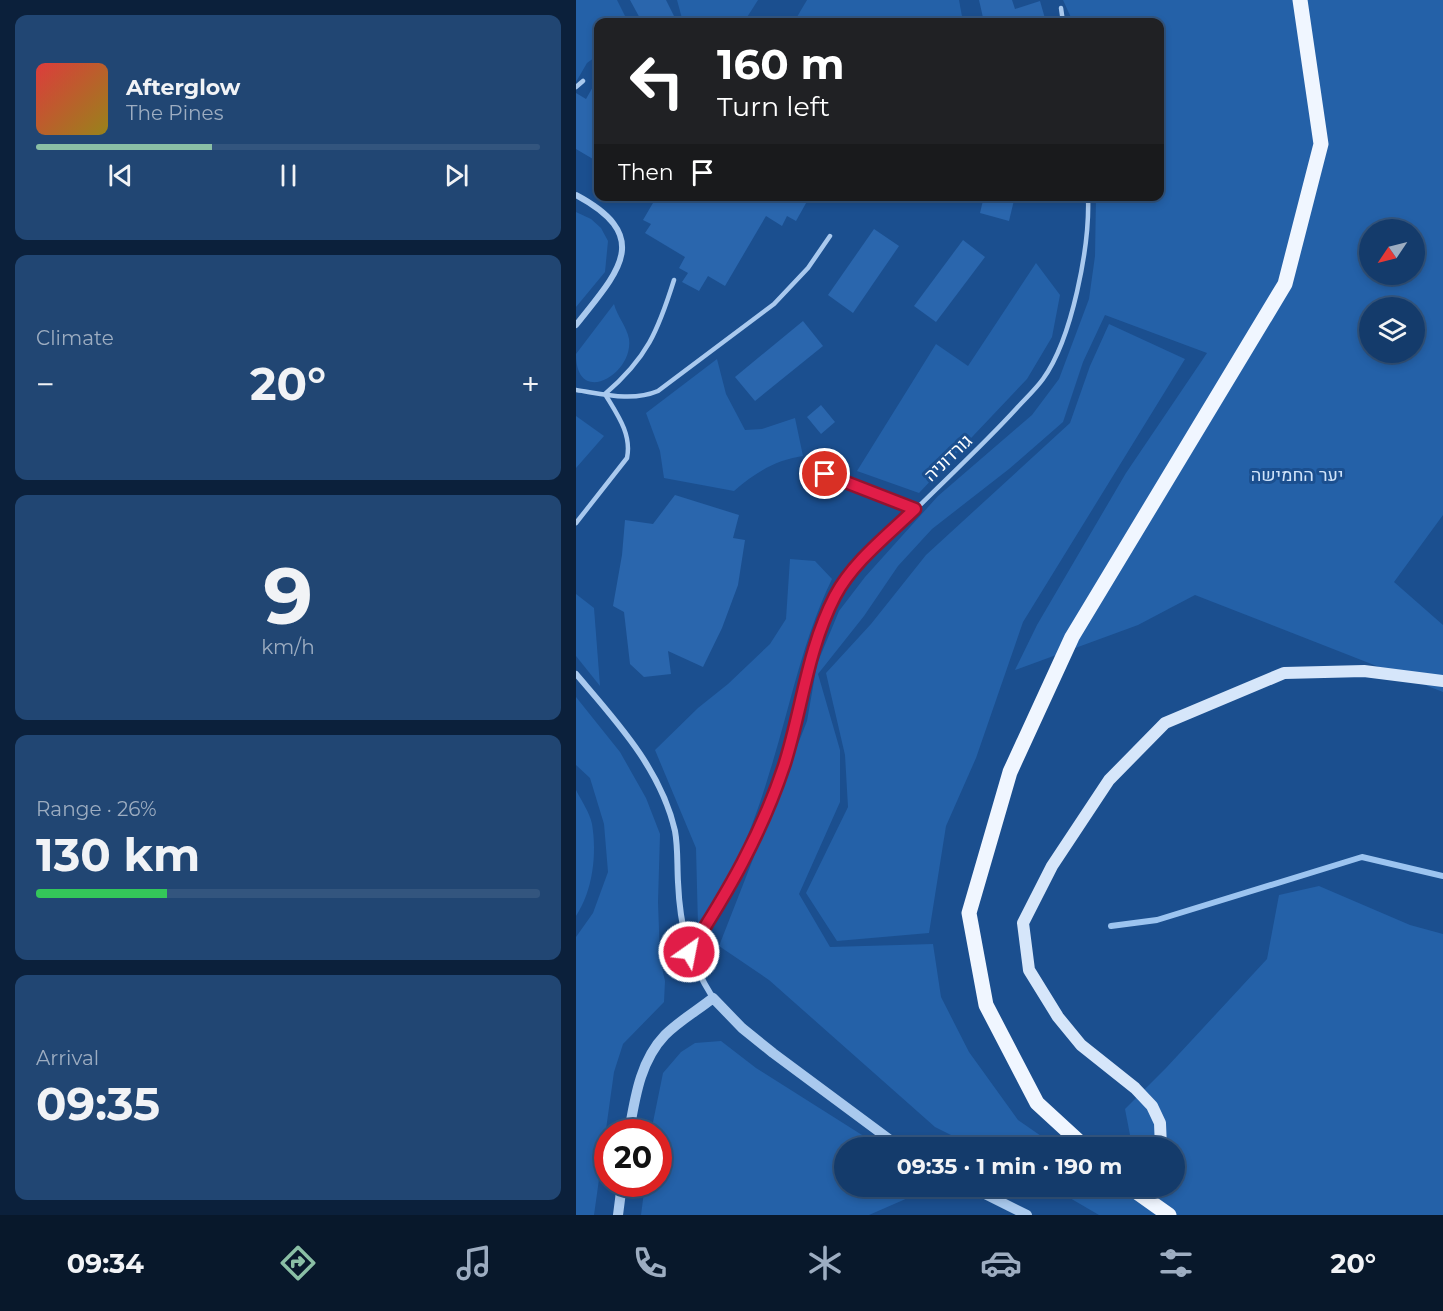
<!DOCTYPE html>
<html lang="en">
<head>
<meta charset="utf-8">
<style>
  body { margin:0; font-family:Montserrat,Heebo,sans-serif; background:#214673; color:#f1f3f6; height:100vh; display:flex; flex-direction:column; font-size:22px; white-space:nowrap }
  * { box-sizing:border-box; margin:0 }
  p { font-size:20px; color:#9dadc1 }
  .icon { flex:none; width:33px; height:33px; fill:none; stroke:currentColor; stroke-width:2; stroke-linecap:round; stroke-linejoin:round }
  .map { position:relative; flex:1; overflow:hidden }
  .details { display:flex; flex-direction:column; gap:15px; padding:15px; background:#0b203b; width:576px }
  .details>* { flex:none }
  .top-card { position:absolute; left:18px; top:18px; width:570px; height:183px; border-radius:12px; box-shadow:0 3px 9px #0003,0 0 0 2px #33557e; background:#202124; color:#fff; overflow:hidden }
  .needle { width:39px; rotate:235deg }
  .controls { position:absolute; left:783px; top:219px; display:grid; gap:12px }
  .controls a { display:grid; place-items:center; width:66px; height:66px; border-radius:50%; background:#143b6b; box-shadow:0 3px 9px #0003,0 0 0 2px #33557e; font-size:30px }
  .speed { position:absolute; left:18px; top:1119px; display:flex; gap:12px; font-size:30px; font-weight:700; text-align:center }
  .speed>* { display:grid; place-content:center; width:78px; height:78px; border-radius:50%; background:#143b6b; box-shadow:0 3px 9px #0003,0 0 0 2px #33557e; line-height:1 }
  .speed .limit { border:9px solid #d22; background:#fff; color:#111 }
  .pin { position:absolute; display:grid; place-items:center; width:51px; height:51px; color:#fff; margin:-26px; border:3px solid #fff; border-radius:50%; box-shadow:0 2px 6px #0007 }
  .me { position:absolute; width:66px; margin:-33px; rotate:33deg; stroke-linejoin:round; filter:drop-shadow(0 0 4px #0008) }
  .turn { display:flex; align-items:center; gap:21px; height:126px; padding:0 24px; font-size:27px }
  .turn .icon { width:78px; height:78px; stroke-width:2.5 }
  .turn b { display:block; font-size:42px; line-height:51px }
  .then { display:flex; align-items:center; height:57px; padding:0 24px; background:#0003; gap:12px; font-size:22px }
  .big { font-size:45px; font-weight:700; line-height:1.1 }
  .details .tile { flex:1; display:flex; flex-direction:column; justify-content:center; gap:9px; min-width:0; padding:0 21px; border-radius:12px; background:#214673 }
  .details .dial { align-items:center; gap:0 }
  .dial b { font-size:78px; line-height:1 }
  .song { display:flex; align-items:center; gap:18px }
  .cover { width:72px; height:72px; border-radius:9px; background:linear-gradient(135deg,hsl(0 70% 55%),hsl(50 70% 35%)) }
  .played { height:6px; border-radius:3px; background:linear-gradient(90deg,#8abfa5 35%,#33557e 35%) }
  .keys { display:flex; justify-content:space-around; direction:ltr }
  .heat { display:flex; justify-content:space-between; align-items:center; font-size:33px; direction:ltr }
  .charge { height:9px; border-radius:4px; background:linear-gradient(90deg,#34c759 26%,#33557e 0) }
  .trip { position:absolute; left:258px; top:1137px; width:351px; height:60px; border-radius:30px; background:#143b6b; box-shadow:0 3px 9px #0003,0 0 0 2px #33557e; font-weight:700; line-height:60px; text-align:center }
  .tabs { display:flex; height:96px; justify-content:space-around; align-items:center; background:#08182b; color:#9dadc1 }
  .tabs .icon { width:42px; height:42px }
  .tabs .current { color:#8abfa5 }
  .tabs b { font-size:27px; color:#f1f3f6 }
  main { display:flex; flex:1; min-height:0 }
  .map>svg:first-child { display:block }
  .green { fill:#2461a8; fill-rule:evenodd }
  .lines { fill:none; stroke-linecap:round; stroke-linejoin:round }
  .stream { stroke:#9cc4f0; stroke-width:6 }
  .building { fill:#2a66ad }
  .service { stroke:#a9c9ee; stroke-width:4.5 }
  .minor { stroke:#a9c9ee; stroke-width:6 }
  .tertiary { stroke:#a9c9ee; stroke-width:10 }
  .secondary { stroke:#d6e6fa; stroke-width:12 }
  .primary { stroke:#f0f6ff; stroke-width:15 }
  .route-casing { stroke:#92132f; stroke-width:15 }
  .route { stroke:#e11d48; stroke-width:10 }
  .labels { text-anchor:middle; stroke-width:6; stroke-linejoin:round; paint-order:stroke }
  .street-label { font-size:18px; fill:#fff; stroke:#1b4f8f }
  .park-label { font-size:18px; fill:#cfe3fa; stroke:#1b4f8f }
</style>
</head>
<body>
<main>
<section class="details">
<div class="tile">
<div class="song"><i class="cover"></i><div><b>Afterglow</b><p>The Pines</p></div></div>
<div class="played"></div>
<div class="keys"><svg class="icon" aria-label="previous" viewBox="0 0 24 24"><path d="M18 5L8 12l10 7zM5 5v14"/></svg><svg class="icon" aria-label="pause" viewBox="0 0 24 24"><path d="M8 5v14M16 5v14"/></svg><svg class="icon" aria-label="next" viewBox="0 0 24 24"><path d="M6 5l10 7-10 7zM19 5v14"/></svg></div>
</div>
<div class="tile"><p>Climate</p>
<div class="heat"><a>−</a><b class="big">20°</b><a>+</a></div>
</div>
<div class="tile dial"><b>9</b><p>km/h</p></div>
<div class="tile"><p>Range · 26%</p><b class="big">130 km</b><div class="charge"></div></div>
<div class="tile"><p>Arrival</p><b class="big">09:35</b></div>
</section>
<div class="map">
<svg width="867" height="1215" viewBox="0 0 867 1215">
  <rect width="100%" height="100%" fill="#1b4f8f"/>
  <g class="green">
    <path d="M 0,0 L 41,0 L 49,16 L 40,22 L 22,22 L 22,55 L 11,63 L 0,82 Z"/>
    <path d="M 101,0 L 182,0 L 168,22 L 107,22 Z"/>
    <path d="M 231,0 L 383,0 L 387,22 L 218,22 Z"/>
    <path d="M 487,0 L 867,0 L 867,515 L 818,582 L 867,625 L 867,692 L 619,595 L 562,625 L 439,670 L 461,625 L 550,473 L 631,353 L 529,315 L 507,362 L 487,422 L 433,469 L 356,529 L 322,566 L 288,616 L 242,674 L 264,750 L 264,802 L 223,894 L 254,947 L 357,944 L 365,997 L 393,1052 L 442,1120 L 481,1147 L 399,1147 L 359,1127 L 193,980 L 143,946 L 231,721 L 241,664 L 263,611 L 289,577 L 362,496 L 456,415 L 483,379 L 513,299 L 519,256 L 520,197 L 584,196 L 584,22 L 497,22 ZM 794,230 L 838,230 L 838,274 L 794,274 ZM 794,308 L 838,308 L 838,352 L 794,352 Z"/>
    <path d="M 0,212 L 15,219 L 25,228 L 32,241 L 29,272 L 0,307 Z"/>
    <path d="M 460,263 L 484,295 L 476,337 L 451,379 L 343,493 L 281,471 L 360,344 L 392,366 Z"/>
    <path d="M 38,304 C 41,316 51,327 53,339 C 58,374 0,408 0,354 Z"/>
    <path d="M 533,324 L 609,359 L 447,622 L 400,758 L 370,826 L 353,933 L 261,941 L 230,893 L 272,807 L 269,755 L 250,673 L 295,624 L 350,555 L 494,423 L 514,366 Z"/>
    <path d="M 141,359 L 150,394 L 169,430 L 186,429 L 219,418 L 227,456 C 199,460 179,473 158,491 L 88,478 L 84,451 L 70,413 Z"/>
    <path d="M 0,416 L 28,436 L 0,468 Z"/>
    <path d="M 214,559 L 239,561 L 256,579 C 226,641 214,708 193,774 C 182,811 168,849 149,883 C 141,898 131,912 122,926 L 120,848 L 79,750 L 122,708 L 152,684 L 194,644 L 210,619 Z"/>
    <path d="M 0,594 L 18,608 L 24,686 L 0,656 Z"/>
    <path d="M 0,697 L 44,752 L 70,798 L 84,834 L 82,902 L 84,959 L 89,981 L 88,1002 L 47,1044 L 38,1072 L 18,1215 L 0,1215 L 0,937 L 17,913 L 32,872 L 28,824 L 14,778 L 0,765 Z"/>
    <path d="M 0,790 C 5,800 14,813 16,824 C 21,854 17,890 0,916 Z"/>
    <path d="M 743,886 L 834,925 L 867,934 L 867,1215 L 523,1215 L 475,1187 L 598,1186 L 598,1148 L 548,1147 L 554,1135 L 549,1109 L 590,1068 L 691,959 L 703,895 Z"/>
    <path d="M 145,1041 L 180,1068 L 305,1147 L 268,1148 L 268,1186 L 357,1187 L 293,1215 L 65,1215 L 69,1184 L 82,1184 L 82,1132 L 75,1132 L 87,1073 L 105,1052 L 119,1043 Z"/>
  </g>
  <g class="lines">
    <path class="stream" d="M 535,926 L 581,920 L 786,857 L 867,876"/>
  </g>
  <g class="building">
    <path d="M 54,0 L 90,0 L 98,16 L 89,22 L 66,22 Z"/>
    <path d="M 403,0 L 436,0 L 439,9 L 464,1 L 470,22 L 408,22 Z"/>
    <path d="M 22,78 L 22,162 L 0,149 L 0,93 L 10,99 Z"/>
    <path d="M 81,196 L 234,196 L 220,221 L 211,216 L 206,226 L 190,216 L 149,286 L 132,276 L 123,291 L 106,282 L 112,273 L 103,268 L 109,257 L 69,233 L 75,224 L 67,220 Z"/>
    <path d="M 408,196 L 439,196 L 433,221 L 404,213 Z"/>
    <path d="M 298,229 L 323,246 L 277,313 L 252,295 Z"/>
    <path d="M 387,240 L 409,257 L 360,322 L 338,306 Z"/>
    <path d="M 227,321 L 247,346 L 179,401 L 159,377 Z"/>
    <path d="M 245,405 L 259,422 L 245,434 L 231,417 Z"/>
    <path d="M 99,495 L 163,515 L 157,538 L 169,540 L 162,585 L 146,628 L 127,667 L 92,651 L 95,674 L 68,677 L 54,664 L 48,612 L 37,606 L 46,555 L 49,520 L 77,524 Z"/>
  </g>
  <g class="lines">
    <g class="service">
      <path d="M 485,8 L 487,22"/>
      <path d="M 0,87 L 7,81"/>
      <path d="M 0,390 C 27,394 56,402 82,391 L 198,304 L 232,268 L 254,236"/>
      <path d="M 249,474 L 339,509"/>
      <path d="M 0,523 L 51,458 C 56,434 41,414 29,394 C 71,358 82,331 98,280"/>
      <path d="M 113,952 C 152,892 188,832 209,763 C 225,708 231,646 260,594 C 278,562 310,537 337,512 C 371,478 407,445 440,409 C 448,400 459,390 467,379 C 496,339 514,246 512,196"/>
    </g>
    <g class="minor">
      <path d="M 0,195 C 79,237 41,273 0,325"/>
      <path d="M 0,674 C 40,721 85,769 99,831 C 102,847 101,865 102,882 C 104,928 112,958 137,998"/>
    </g>
    <g class="tertiary">
      <path d="M 53,1132 C 59,1098 64,1061 89,1035 C 103,1021 122,1010 137,998 L 166,1028 L 197,1053 L 325,1148"/>
      <path d="M 393,1186 L 451,1215"/>
      <path d="M 42,1215 L 46,1184"/>
    </g>
    <path class="secondary" d="M 585,1148 L 584,1123 L 576,1106 L 559,1088 L 505,1045 L 482,1017 L 453,970 L 447,923 L 476,866 L 533,780 L 589,723 L 708,673 L 788,671 L 867,681"/>
    <g class="primary">
      <path d="M 510,1148 L 461,1103 L 410,1005 L 393,913 L 434,772 L 496,637 L 709,284 L 745,144 L 724,0"/>
      <path d="M 552,1186 L 593,1215"/>
    </g>
  </g>
  <g class="lines">
    <g class="route-casing">
      <path id="route" d="M 113,952 C 152,892 185,835 208,766 C 226,710 231,650 259,596 C 277,562 311,536 339,509 L 249,474"/>
    </g>
    <use href="#route" class="route"/>
  </g>
  <g class="labels">
    <g class="street-label">
      <text transform="translate(372 458) rotate(-44)" y="6">גורדוניה</text>
    </g>
    <g class="park-label">
      <text x="721" y="481">יער החמישה</text>
    </g>
  </g>
</svg>
<div class="controls">
<a><svg class="needle" viewBox="-14 -14 28 28"><path d="M0-13l5 13h-10z" fill="#e53935"/><path d="M0 13l5-13h-10z" fill="#9dadc1"/></svg></a>
<a><svg class="icon" aria-label="layers" viewBox="0 0 24 24"><path d="M12 4l9 5-9 5-9-5zM3 14l9 5 9-5"/></svg></a>
</div>
<div class="speed"><div class="limit">20</div></div>
<div class="pin" style="left:249px;top:474px;background:#d93025"><svg class="icon" aria-label="arrive" viewBox="0 0 24 24"><path d="M6 21V4h12l-3 4 3 4H6"/></svg></div>
<svg class="me" style="left:113px;top:952px" viewBox="-20 -20 40 40"><circle r="17" fill="#e11d48" stroke="#fff" stroke-width="3"/><path d="M0-11L8 9 0 5-8 9z" fill="#fff"/></svg>
<div class="trip">09:35 · 1 min · 190 m</div>
<div class="top-card">
<div class="turn"><svg class="icon" aria-label="left" viewBox="0 0 24 24"><path d="M17 20v-9H6M10 6l-5 5 5 5"/></svg><div><b>160 m</b>Turn left</div></div>
<div class="then">Then<svg class="icon" aria-label="arrive" viewBox="0 0 24 24"><path d="M6 21V4h12l-3 4 3 4H6"/></svg></div>
</div>
</div>
</main>
<nav class="tabs">
<b>09:34</b>
<svg class="icon current" aria-label="directions" viewBox="0 0 24 24"><path d="M12 3l9 9-9 9-9-9zM9 14v-3h6M13 9l2 2-2 2"/></svg>
<svg class="icon" aria-label="music" viewBox="0 0 24 24"><path d="M9 18V5l10-2v13"/><circle cx="6" cy="18" r="3"/><circle cx="16" cy="16" r="3"/></svg>
<svg class="icon" aria-label="phone" viewBox="0 0 24 24"><path d="M5 4h4l2 5-3 2q2 4 5 5l2-3 5 2v4C11 20 4 13 5 4z"/></svg>
<svg class="icon" aria-label="climate" viewBox="0 0 24 24"><path d="M12 3v18M4 7l16 10M4 17L20 7"/></svg>
<svg class="icon" aria-label="car" viewBox="0 0 24 24"><path d="M5 17H2v-5l4-1 3-4h7l3 4 3 1v5h-3M9 17h6M6 11h13"/><circle cx="7" cy="17" r="2"/><circle cx="17" cy="17" r="2"/></svg>
<svg class="icon" aria-label="filters" viewBox="0 0 24 24"><path d="M4 7h16M4 17h16"/><circle cx="9" cy="7" r="2"/><circle cx="15" cy="17" r="2"/></svg>
<b>20°</b>
</nav>
</body>
</html>
